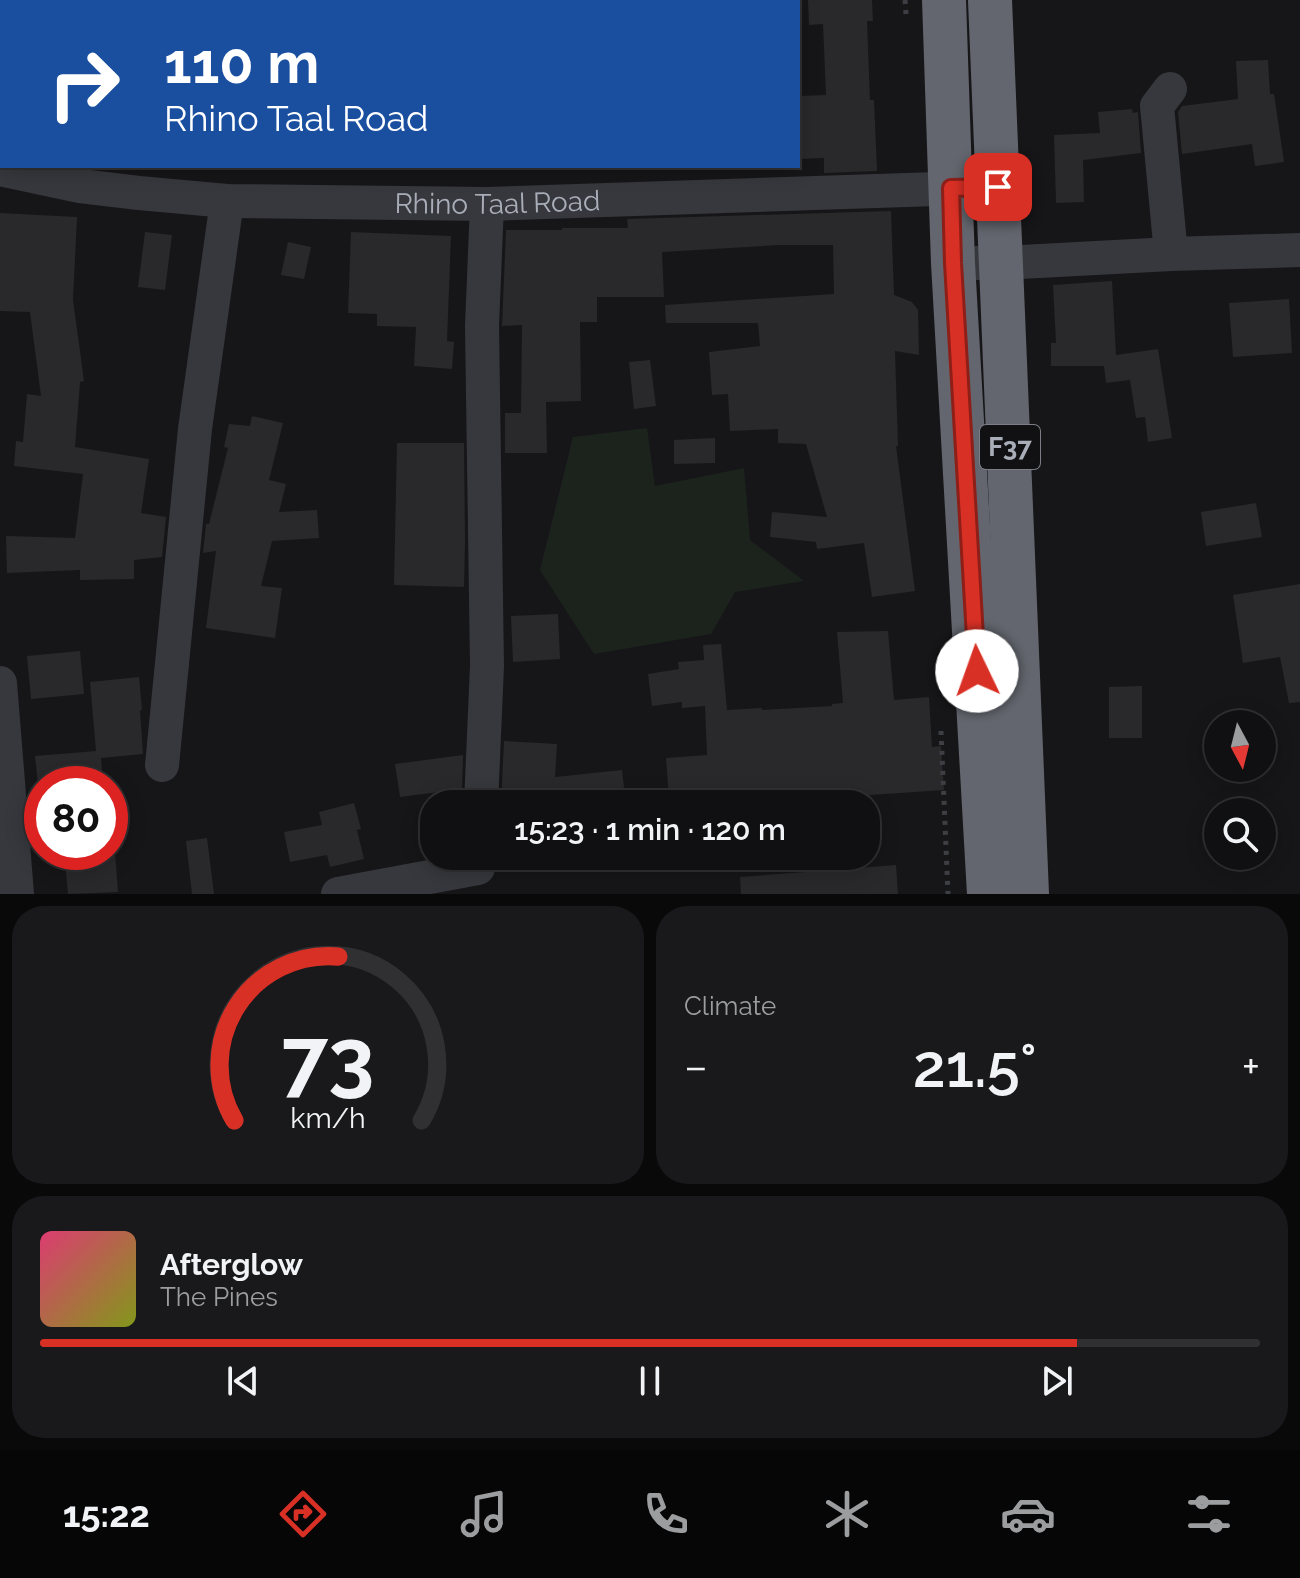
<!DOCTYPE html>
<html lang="en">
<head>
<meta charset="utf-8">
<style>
  body { margin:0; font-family:Raleway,sans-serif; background:#19191b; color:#f1f3f6; height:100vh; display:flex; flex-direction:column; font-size:30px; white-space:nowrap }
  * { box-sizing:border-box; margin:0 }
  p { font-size:26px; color:#9c9d9f }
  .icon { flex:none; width:44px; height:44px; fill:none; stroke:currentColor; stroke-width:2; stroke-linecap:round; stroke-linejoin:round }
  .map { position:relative; height:894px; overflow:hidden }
  .side { display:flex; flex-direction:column; gap:12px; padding:12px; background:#09090a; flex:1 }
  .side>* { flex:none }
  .guide { position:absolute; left:0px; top:0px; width:800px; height:168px; box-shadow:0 4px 20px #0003,0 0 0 2px #303032; background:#1a4fa0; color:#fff; overflow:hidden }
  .needle { width:52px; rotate:173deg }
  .tools { position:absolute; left:1204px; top:710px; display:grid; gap:16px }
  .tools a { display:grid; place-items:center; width:72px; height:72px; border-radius:50%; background:#101012; box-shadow:0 4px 20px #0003,0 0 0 2px #303032; font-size:40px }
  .speed { position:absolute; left:24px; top:766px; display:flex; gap:16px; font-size:40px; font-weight:700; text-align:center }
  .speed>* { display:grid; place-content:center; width:104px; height:104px; border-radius:50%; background:#101012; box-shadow:0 4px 20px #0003,0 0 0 2px #303032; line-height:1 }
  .speed .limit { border:12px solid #d22; background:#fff; color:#111 }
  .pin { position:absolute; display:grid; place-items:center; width:68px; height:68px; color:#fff; margin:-34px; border-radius:16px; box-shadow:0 4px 12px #0006 }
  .me { position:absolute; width:88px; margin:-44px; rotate:357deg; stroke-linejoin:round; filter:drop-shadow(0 0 6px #0008) }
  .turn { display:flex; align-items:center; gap:28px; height:168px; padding:0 32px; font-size:36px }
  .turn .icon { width:104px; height:104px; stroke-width:2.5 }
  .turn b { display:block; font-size:56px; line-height:68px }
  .big { font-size:60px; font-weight:600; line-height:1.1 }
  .side .card { flex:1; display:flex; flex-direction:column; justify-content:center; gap:12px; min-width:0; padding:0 28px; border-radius:32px; background:#19191b }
  .side .dial { align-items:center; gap:0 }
  .dial svg { height:208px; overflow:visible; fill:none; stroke:#303032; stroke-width:7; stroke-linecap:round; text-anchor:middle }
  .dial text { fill:#f1f3f6; stroke:none }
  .song { display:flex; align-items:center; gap:24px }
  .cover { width:96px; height:96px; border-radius:12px; background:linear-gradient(135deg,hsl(340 70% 55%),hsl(70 70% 35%)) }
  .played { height:8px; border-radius:4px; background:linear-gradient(90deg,#d93025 85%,#303032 85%) }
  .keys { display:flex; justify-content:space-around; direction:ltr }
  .heat { display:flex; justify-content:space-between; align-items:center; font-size:44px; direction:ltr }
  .side .tiles { flex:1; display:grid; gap:12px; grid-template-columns:1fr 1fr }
  .card:last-child { grid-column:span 2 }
  .trip { position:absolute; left:420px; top:790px; width:460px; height:80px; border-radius:32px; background:#101012; box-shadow:0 4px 20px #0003,0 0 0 2px #303032; font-weight:600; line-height:80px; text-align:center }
  .tabs { display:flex; height:128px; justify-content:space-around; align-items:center; background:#060607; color:#9c9d9f }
  .tabs .icon { width:56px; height:56px }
  .tabs .on { color:#d93025 }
  .tabs b { font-size:36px; color:#f1f3f6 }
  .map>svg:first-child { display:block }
  .green { fill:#1c231d }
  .building { fill:#29292c }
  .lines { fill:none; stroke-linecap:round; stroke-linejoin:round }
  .path { stroke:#3d3f44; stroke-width:5; stroke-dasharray:4 6; stroke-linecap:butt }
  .minor { stroke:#37383d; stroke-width:34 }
  .highway { stroke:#63666e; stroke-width:44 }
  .route-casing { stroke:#8d1f18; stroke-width:20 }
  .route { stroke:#d93025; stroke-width:14 }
  .labels { text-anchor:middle; stroke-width:8; stroke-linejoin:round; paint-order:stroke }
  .shield { fill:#111113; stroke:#7b7e86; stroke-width:2 }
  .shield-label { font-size:26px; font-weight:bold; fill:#a8adb8 }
  .street-label { font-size:28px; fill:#a8adb8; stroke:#111113 }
</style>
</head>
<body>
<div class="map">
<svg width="1300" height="894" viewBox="0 0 1300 894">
  <rect width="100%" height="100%" fill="#161618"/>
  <path class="green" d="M 647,428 L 655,486 L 744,468 L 750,540 L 804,581 L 735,592 L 711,634 L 594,654 L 540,570 L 573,437 Z"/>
  <g class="building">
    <path d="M 808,0 L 872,0 L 873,21 L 867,21 L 870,100 L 874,100 L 877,171 L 824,173 L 824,158 L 798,159 L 798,96 L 826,95 L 823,24 L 809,25 Z"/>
    <path d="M 1268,60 L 1270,94 L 1274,94 L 1284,162 L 1255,166 L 1252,144 L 1182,154 L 1178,112 L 1182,106 L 1238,99 L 1236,61 Z"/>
    <path d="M 1132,109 L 1133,113 L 1138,112 L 1141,153 L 1083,160 L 1084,202 L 1056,203 L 1054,135 L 1100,133 L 1098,112 Z"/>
    <path d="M 891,211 L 894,295 L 912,302 L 918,310 L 919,355 L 895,351 L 898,446 L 896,446 L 915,591 L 872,597 L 864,543 L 817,549 L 816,542 L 770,537 L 772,512 L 827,517 L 806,444 L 778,443 L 778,429 L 730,431 L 728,394 L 712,395 L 709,352 L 760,346 L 758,323 L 666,323 L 665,305 L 834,294 L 833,245 L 779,245 L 662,252 L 664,297 L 597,297 L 597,322 L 580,322 L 581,401 L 546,402 L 547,453 L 505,453 L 505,413 L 521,413 L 522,325 L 502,326 L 506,230 L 562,230 L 562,228 L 628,228 L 627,219 Z"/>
    <path d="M 0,213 L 77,217 L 73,300 L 84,381 L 80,382 L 75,447 L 149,459 L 141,513 L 166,517 L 162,557 L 134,560 L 134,579 L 80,580 L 80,570 L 7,573 L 6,536 L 75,538 L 83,474 L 14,466 L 16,441 L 23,442 L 27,394 L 41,396 L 30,312 L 0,311 Z"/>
    <path d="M 145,232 L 172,235 L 165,290 L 138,287 Z"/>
    <path d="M 351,232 L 451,236 L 447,341 L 454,342 L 452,369 L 414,366 L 416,327 L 377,326 L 377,314 L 348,313 Z"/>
    <path d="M 288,242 L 311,247 L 304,279 L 281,275 Z"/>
    <path d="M 1112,281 L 1116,355 L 1158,349 L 1172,438 L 1148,442 L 1145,417 L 1136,418 L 1130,380 L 1106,383 L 1104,366 L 1051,366 L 1051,343 L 1056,343 L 1053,285 Z"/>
    <path d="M 1289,299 L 1292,353 L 1233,357 L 1229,303 Z"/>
    <path d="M 650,360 L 656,406 L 634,409 L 629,362 Z"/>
    <path d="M 252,416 L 283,423 L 269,480 L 286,484 L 279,512 L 317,510 L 319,538 L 272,541 L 261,586 L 282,588 L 275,638 L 206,628 L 216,551 L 203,553 L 206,524 L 209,524 L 228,448 L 224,447 L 229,424 L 250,426 Z"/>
    <path d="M 715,438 L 715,463 L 674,464 L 674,440 Z"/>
    <path d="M 397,443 L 464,443 L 465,542 L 464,587 L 394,585 Z"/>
    <path d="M 1256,503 L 1262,537 L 1206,546 L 1201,512 Z"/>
    <path d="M 1300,584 L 1300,702 L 1289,703 L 1280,657 L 1243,663 L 1233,595 Z"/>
    <path d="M 558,614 L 560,659 L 513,662 L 511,616 Z"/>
    <path d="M 888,631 L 894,700 L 929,697 L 932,747 L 941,746 L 944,790 L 782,801 L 781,790 L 669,798 L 666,758 L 707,755 L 705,706 L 682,708 L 682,702 L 652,706 L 648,674 L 679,669 L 678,662 L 704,660 L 703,645 L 721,644 L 727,710 L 762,708 L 762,710 L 832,706 L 832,704 L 843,703 L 837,632 Z"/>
    <path d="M 80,651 L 84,694 L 31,699 L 27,656 Z"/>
    <path d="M 139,677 L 142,710 L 140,710 L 143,754 L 101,758 L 103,784 L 38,784 L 35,756 L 96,751 L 90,682 Z"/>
    <path d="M 1142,686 L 1142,738 L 1109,738 L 1109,687 Z"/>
    <path d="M 504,741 L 557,744 L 555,777 L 622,770 L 626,804 L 501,804 Z"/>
    <path d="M 463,755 L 462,789 L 400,797 L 395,764 Z"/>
    <path d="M 354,803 L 361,829 L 357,830 L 364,859 L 330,867 L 327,855 L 290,862 L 284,832 L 322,825 L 319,812 Z"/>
    <path d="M 207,838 L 214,894 L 192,894 L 186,841 Z"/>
    <path d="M 64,852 L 115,852 L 118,892 L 68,894 Z"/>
    <path d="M 896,865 L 898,894 L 741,894 L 740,877 Z"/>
  </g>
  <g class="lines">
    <g class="path">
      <path d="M 905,0 L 906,14"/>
      <path d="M 941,731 L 948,894"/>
    </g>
    <g class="minor">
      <path d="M 211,0 L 211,2"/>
      <path d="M 31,2 L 44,0"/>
      <path d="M 0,7 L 2,7"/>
      <path d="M 1170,89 L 1157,106 L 1171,254"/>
      <path id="s1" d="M 0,169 L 80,186 L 139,193 L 227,201 L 487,204 L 998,187"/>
      <path d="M 953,263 L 1003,263 L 1171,254 L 1300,250"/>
      <path d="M 0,683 L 17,894"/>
      <path d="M 162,765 L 195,429 L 227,201"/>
      <path d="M 481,804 L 487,666 L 482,326 L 487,204"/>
      <path d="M 338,894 L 478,868"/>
    </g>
    <g class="highway">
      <path d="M 944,0 L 953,263 L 989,894"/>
      <path d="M 990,0 L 1027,894"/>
    </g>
  </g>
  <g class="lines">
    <g class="route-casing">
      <path id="route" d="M 977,671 L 953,263 L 951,188 L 998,187"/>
    </g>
    <use href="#route" class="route"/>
  </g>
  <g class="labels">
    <rect class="shield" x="980" y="425" width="60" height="44" rx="6"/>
    <g class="shield-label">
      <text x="1010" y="456">F37</text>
    </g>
    <g class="street-label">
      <text dy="10" stroke="none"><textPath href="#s1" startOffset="500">Rhino Taal Road</textPath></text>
    </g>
  </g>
</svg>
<div class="tools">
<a><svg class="needle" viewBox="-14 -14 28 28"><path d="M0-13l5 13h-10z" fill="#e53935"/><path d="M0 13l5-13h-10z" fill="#9c9d9f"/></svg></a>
<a><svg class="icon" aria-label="search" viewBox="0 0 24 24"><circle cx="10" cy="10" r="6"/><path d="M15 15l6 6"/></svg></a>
</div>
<div class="speed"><div class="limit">80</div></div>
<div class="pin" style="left:998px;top:187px;background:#d93025"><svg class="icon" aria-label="arrive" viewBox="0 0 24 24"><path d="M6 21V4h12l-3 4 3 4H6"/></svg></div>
<svg class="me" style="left:977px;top:671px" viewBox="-20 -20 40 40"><circle r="19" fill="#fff"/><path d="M0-13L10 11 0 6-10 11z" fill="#d93025"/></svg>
<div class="trip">15:23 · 1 min · 120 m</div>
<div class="guide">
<div class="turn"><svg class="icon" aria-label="right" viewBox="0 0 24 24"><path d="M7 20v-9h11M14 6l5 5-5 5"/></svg><div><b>110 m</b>Rhino Taal Road</div></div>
</div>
</div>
<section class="side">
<div class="tiles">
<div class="card dial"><svg viewBox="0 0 100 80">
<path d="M14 69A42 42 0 1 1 86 69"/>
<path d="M14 69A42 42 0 0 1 54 6" stroke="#d93025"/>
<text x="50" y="56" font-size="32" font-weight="700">73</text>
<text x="50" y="72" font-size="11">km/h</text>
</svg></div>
<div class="card"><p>Climate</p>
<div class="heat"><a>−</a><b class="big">21.5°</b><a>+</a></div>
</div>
<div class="card">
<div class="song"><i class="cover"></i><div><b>Afterglow</b><p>The Pines</p></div></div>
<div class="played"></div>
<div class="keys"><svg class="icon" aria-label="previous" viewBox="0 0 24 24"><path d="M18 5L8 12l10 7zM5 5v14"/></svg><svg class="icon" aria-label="pause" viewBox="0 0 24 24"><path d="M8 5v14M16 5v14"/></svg><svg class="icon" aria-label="next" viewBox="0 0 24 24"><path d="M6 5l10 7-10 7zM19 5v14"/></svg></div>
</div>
</div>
</section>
<nav class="tabs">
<b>15:22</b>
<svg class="icon on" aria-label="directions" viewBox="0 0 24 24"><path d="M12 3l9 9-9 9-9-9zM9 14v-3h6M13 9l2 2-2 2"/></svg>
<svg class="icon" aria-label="music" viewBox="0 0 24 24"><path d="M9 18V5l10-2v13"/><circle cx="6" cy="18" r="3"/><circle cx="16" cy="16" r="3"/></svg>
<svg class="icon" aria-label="phone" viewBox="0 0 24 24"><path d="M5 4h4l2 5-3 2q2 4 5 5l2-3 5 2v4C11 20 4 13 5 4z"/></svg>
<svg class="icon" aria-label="climate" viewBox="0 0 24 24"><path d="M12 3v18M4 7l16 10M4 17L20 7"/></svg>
<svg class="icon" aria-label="car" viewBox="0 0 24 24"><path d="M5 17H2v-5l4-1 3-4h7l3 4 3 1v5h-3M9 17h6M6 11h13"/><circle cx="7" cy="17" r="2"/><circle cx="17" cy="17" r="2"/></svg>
<svg class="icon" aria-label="filters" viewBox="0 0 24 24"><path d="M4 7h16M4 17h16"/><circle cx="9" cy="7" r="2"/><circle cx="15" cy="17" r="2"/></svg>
</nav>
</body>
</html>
